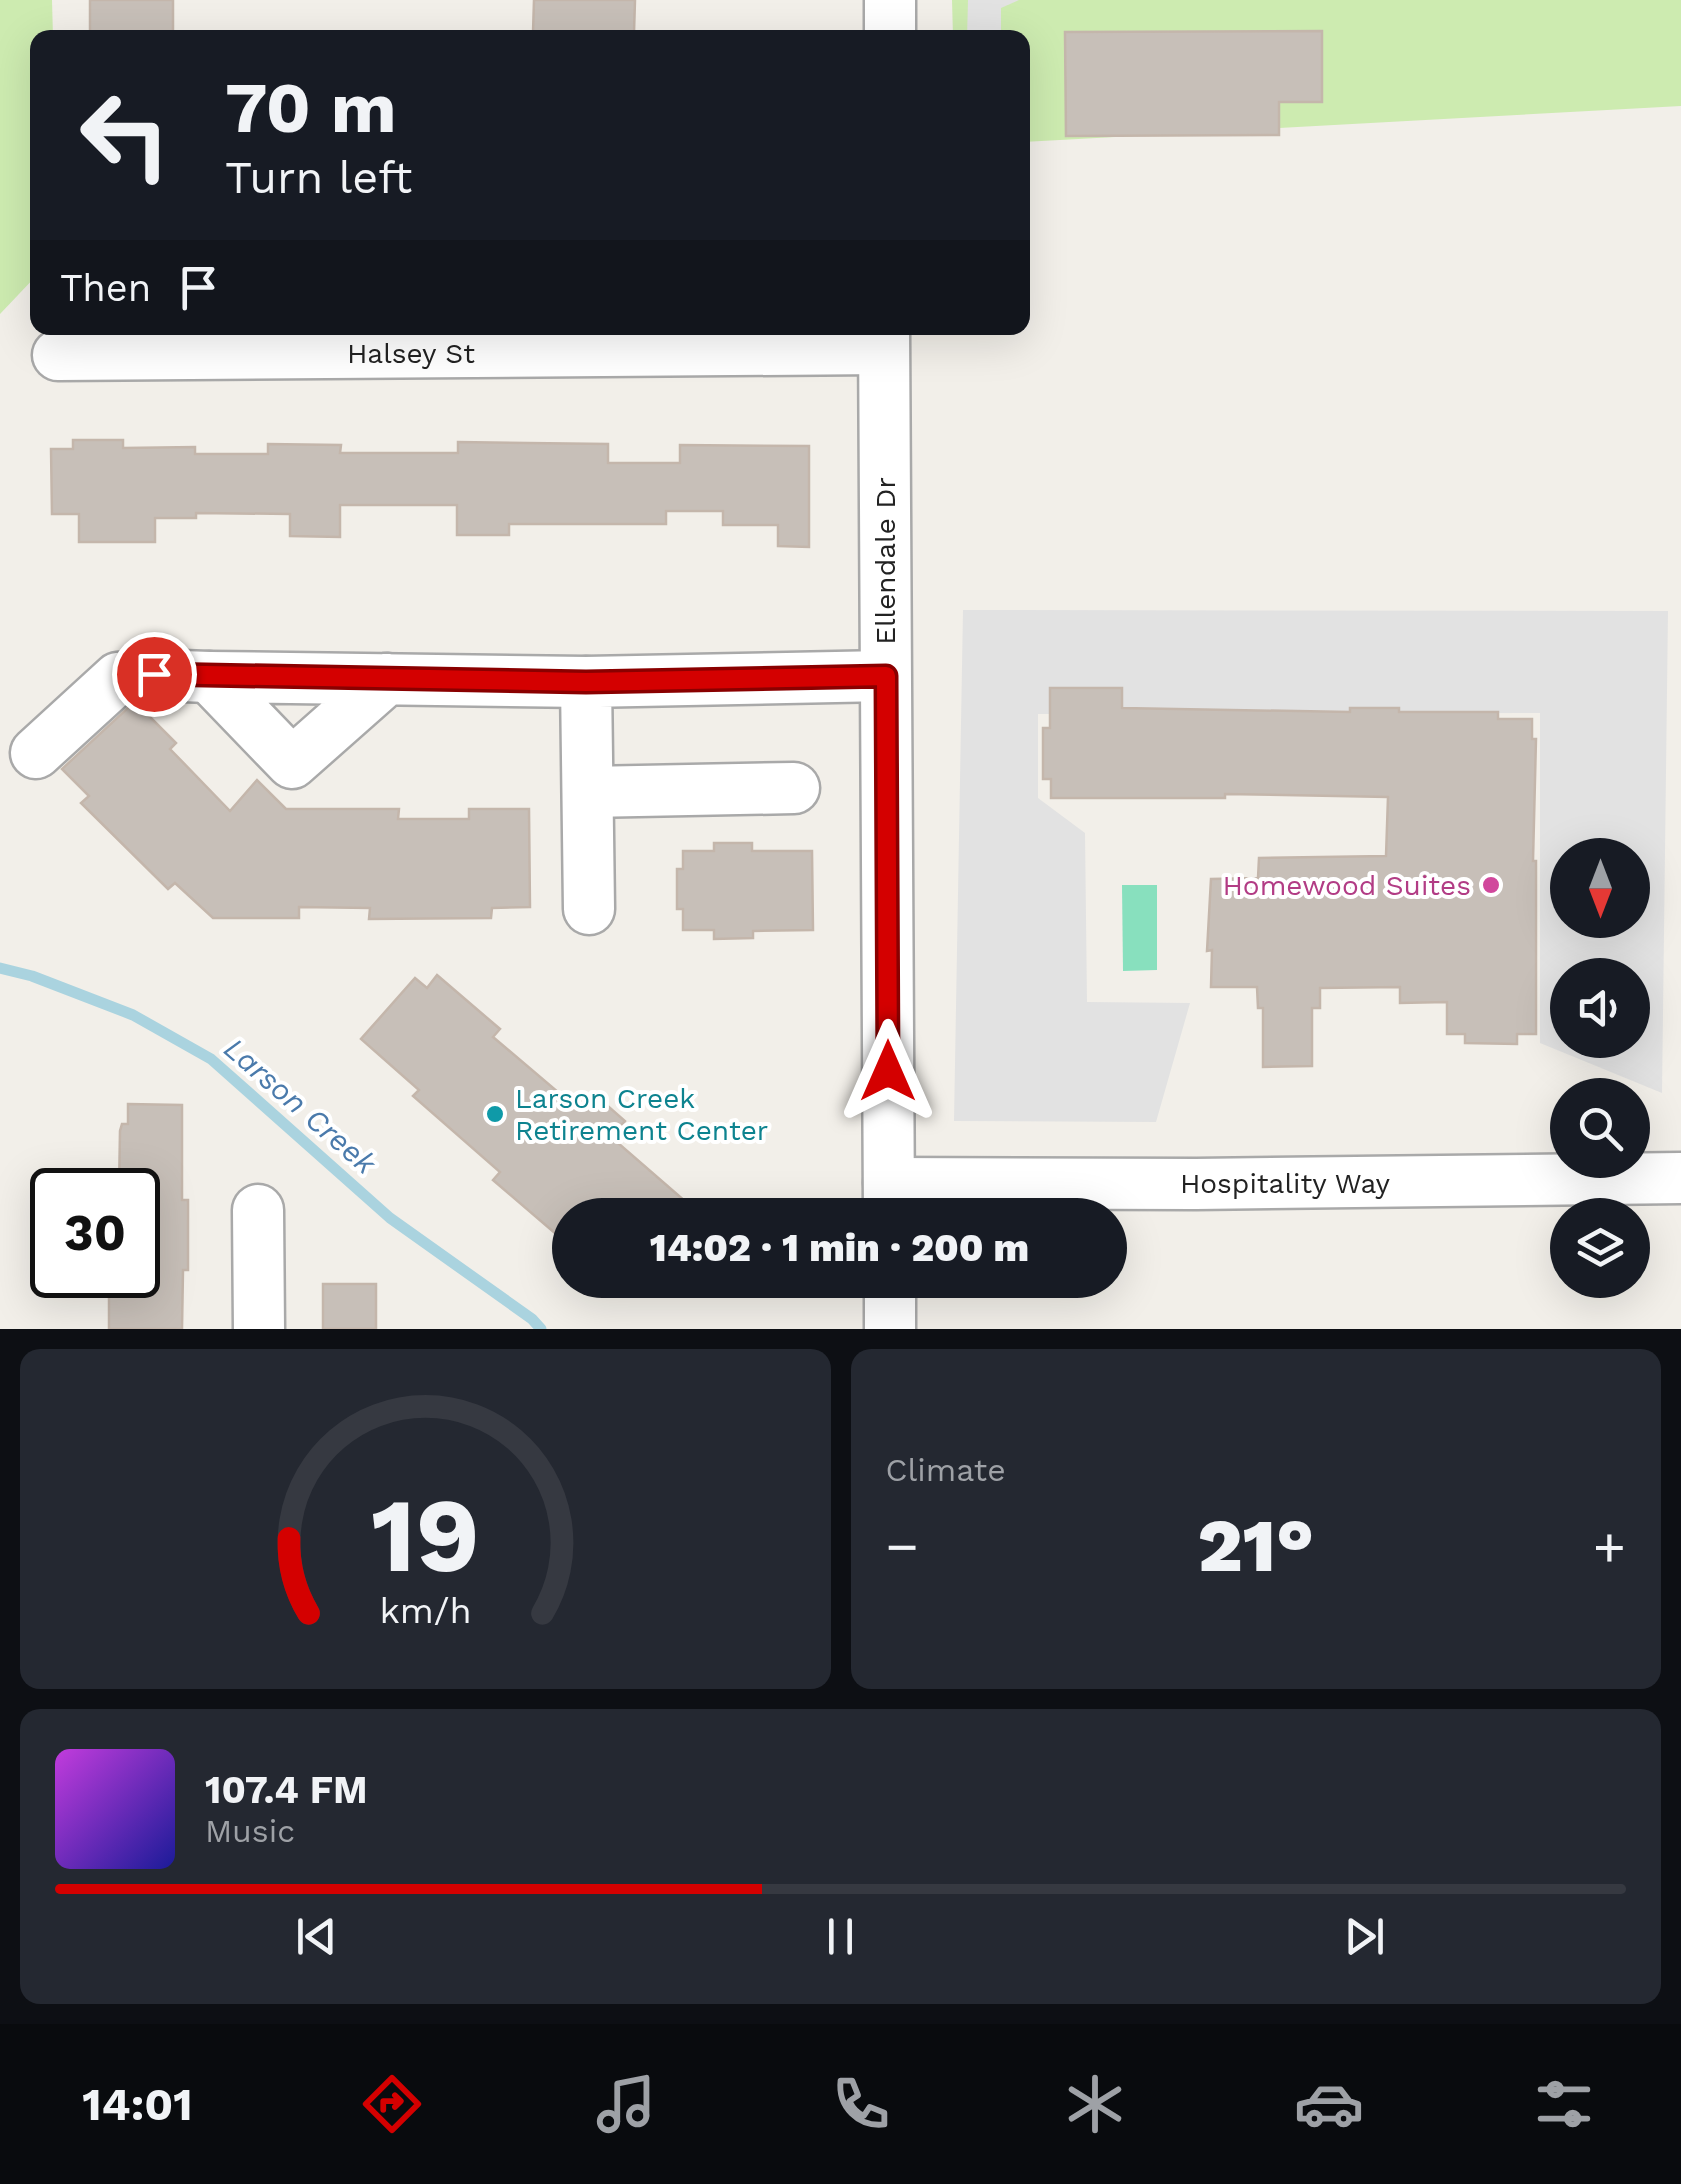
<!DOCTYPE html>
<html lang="en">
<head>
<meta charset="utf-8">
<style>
  body { margin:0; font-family:"Work Sans",sans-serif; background:#242831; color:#f1f3f6; height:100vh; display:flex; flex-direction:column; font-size:38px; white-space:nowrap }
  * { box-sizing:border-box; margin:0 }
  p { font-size:32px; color:#9ea1a6 }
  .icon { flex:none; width:55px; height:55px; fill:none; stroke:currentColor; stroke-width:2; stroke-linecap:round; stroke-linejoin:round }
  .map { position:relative; height:1329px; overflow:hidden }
  .drawer { display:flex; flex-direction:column; gap:20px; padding:20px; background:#0d0f14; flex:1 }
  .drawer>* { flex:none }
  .banner { position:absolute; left:30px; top:30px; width:1000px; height:305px; border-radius:20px; box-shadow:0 10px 40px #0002; background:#171b24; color:#f1f3f6; overflow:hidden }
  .needle { width:65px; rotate:180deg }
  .fabs { position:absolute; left:1550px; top:838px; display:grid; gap:20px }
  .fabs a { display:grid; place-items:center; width:100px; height:100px; border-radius:50%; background:#171b24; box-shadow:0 10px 40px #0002; font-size:50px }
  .speed { position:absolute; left:30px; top:1168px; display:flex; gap:20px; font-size:50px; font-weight:700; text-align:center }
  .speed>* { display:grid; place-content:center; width:130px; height:130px; border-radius:50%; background:#171b24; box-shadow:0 10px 40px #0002; line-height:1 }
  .speed .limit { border:5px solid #111; border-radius:15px; background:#fff; color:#111 }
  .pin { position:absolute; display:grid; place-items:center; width:85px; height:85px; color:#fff; margin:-42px; border:5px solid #fff; border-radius:50%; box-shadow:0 2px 10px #0007 }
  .me { position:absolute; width:110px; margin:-55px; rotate:0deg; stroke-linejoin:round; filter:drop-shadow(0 0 8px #0008) }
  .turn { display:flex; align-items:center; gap:35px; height:210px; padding:0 30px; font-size:45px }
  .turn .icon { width:130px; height:130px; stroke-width:2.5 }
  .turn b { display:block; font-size:70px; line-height:85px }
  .then { display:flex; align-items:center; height:95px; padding:0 30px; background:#0003; gap:20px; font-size:38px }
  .big { font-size:75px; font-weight:800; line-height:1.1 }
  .drawer .widget { flex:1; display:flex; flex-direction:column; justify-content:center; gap:15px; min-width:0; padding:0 35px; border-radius:20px; background:#242831 }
  .drawer .dial { align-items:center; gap:0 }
  .dial svg { height:260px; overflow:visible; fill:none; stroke:#363941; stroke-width:7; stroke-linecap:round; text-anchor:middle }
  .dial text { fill:#f1f3f6; stroke:none }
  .song { display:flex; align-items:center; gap:30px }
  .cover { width:120px; height:120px; border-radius:15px; background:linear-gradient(135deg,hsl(290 70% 55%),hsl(240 70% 35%)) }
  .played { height:10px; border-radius:5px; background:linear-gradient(90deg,#d40000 45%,#363941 45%) }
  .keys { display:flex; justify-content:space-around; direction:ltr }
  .heat { display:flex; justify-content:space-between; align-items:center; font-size:55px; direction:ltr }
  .drawer .tiles { flex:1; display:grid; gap:20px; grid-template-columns:1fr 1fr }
  .widget:last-child { grid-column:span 2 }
  .trip { position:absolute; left:552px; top:1198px; width:575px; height:100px; border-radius:50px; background:#171b24; box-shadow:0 10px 40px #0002; font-weight:800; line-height:100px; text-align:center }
  .tab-bar { display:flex; height:160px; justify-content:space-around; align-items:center; background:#090b0e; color:#9ea1a6 }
  .tab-bar .icon { width:70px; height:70px }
  .tab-bar .active { color:#d40000 }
  .tab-bar b { font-size:45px; color:#f1f3f6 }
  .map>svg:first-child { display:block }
  .grass { fill:#cdebb0 }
  .pitch { fill:#88e0be }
  .parking { fill:#e2e2e2; fill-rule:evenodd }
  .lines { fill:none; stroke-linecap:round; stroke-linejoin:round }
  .stream { stroke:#aad3df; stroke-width:11 }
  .building { fill:#c7bfb8; stroke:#c4b6ab; stroke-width:2.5 }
  .minor-casing { stroke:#a9a9a9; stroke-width:55 }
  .minor { stroke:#fff; stroke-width:50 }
  .route-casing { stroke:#8a0000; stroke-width:25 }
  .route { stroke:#d40000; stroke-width:18 }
  .hotel-dot { fill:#d1479c; stroke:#fff; stroke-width:4 }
  .culture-dot { fill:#0f9aa8; stroke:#fff; stroke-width:4 }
  .labels { text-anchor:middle; stroke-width:8; stroke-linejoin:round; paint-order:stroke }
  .street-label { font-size:28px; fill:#222; stroke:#fff }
  .hotel-label { font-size:28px; fill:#b23c85; stroke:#fff; text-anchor:end }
  .culture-label { font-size:28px; fill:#0d838f; stroke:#fff; text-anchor:start }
  .water-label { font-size:30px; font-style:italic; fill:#4a7aab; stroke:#fff }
</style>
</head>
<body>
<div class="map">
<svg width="1681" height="1329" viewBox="0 0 1681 1329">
  <rect width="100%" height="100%" fill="#f2efe9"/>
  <g class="grass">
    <path d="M 0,0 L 52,0 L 53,37 L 38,38 L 37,275 L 0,314 Z"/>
    <path d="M 952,0 L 1681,0 L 1681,106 L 1023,142 L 1022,38 L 953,37 Z"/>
  </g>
  <path class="pitch" d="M 1122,885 L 1157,885 L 1157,970 L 1123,971 Z"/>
  <g class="parking">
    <path d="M 968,0 L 1019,0 L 1001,8 L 1001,37 L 967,38 Z"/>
    <path d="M 963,610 L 1668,611 L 1662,1093 L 1540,1043 L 1540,713 L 1038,714 L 1038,798 L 1085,833 L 1087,1002 L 1190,1003 L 1156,1122 L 954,1121 ZM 1568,855 L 1632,855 L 1632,920 L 1568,920 ZM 1568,975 L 1632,975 L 1632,1040 L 1568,1040 Z"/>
  </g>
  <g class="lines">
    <path class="stream" d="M 0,968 L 32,976 L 133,1015 L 211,1059 L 390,1218 L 532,1319 L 541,1329"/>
  </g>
  <g class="building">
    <rect x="90" y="0" width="83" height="36"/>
    <path d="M 534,0 L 635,0 L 634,33 L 533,33 Z"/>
    <path d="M 1322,31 L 1322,102 L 1279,102 L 1279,135 L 1066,136 L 1065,32 Z"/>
    <path d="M 73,440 L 123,440 L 123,448 L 195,447 L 195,454 L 268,454 L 268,444 L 341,445 L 340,453 L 458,453 L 458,442 L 608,444 L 608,463 L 680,463 L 680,445 L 809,446 L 809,547 L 778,546 L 778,525 L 723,525 L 723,511 L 666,511 L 666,524 L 509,524 L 509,535 L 457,535 L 457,505 L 340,505 L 340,537 L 290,536 L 290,514 L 196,513 L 196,518 L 155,518 L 155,542 L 79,542 L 79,514 L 52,514 L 51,449 L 73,449 Z"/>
    <path d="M 1050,688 L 1122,688 L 1122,708 L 1350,712 L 1350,708 L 1399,708 L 1399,712 L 1498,712 L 1498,719 L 1532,719 L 1532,739 L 1536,739 L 1533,861 L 1536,861 L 1536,1034 L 1517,1034 L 1517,1044 L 1465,1043 L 1465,1034 L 1447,1034 L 1447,1002 L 1400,1003 L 1400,987 L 1320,988 L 1320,1008 L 1312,1008 L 1312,1066 L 1263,1067 L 1263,1008 L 1258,1008 L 1257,987 L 1211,987 L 1212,950 L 1207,951 L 1211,879 L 1258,878 L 1259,858 L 1386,856 L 1388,797 L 1225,794 L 1225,798 L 1051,798 L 1051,779 L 1043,779 L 1043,728 L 1050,728 Z"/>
    <path d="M 138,705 L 176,743 L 170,749 L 230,811 L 257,780 L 286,809 L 399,809 L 398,819 L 469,819 L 469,809 L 529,809 L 530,907 L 492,908 L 491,918 L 369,919 L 370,908 L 299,907 L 299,918 L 213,918 L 175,883 L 168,889 L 81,803 L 89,796 L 62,769 L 130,706 Z"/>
    <path d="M 714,843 L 752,843 L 752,851 L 812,851 L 813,930 L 753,931 L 753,938 L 714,939 L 714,930 L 683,930 L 683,909 L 677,909 L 677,869 L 683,869 L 683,851 L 714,851 Z"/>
    <path d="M 437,975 L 500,1029 L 493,1037 L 579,1110 L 593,1093 L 625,1121 L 611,1137 L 701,1215 L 570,1215 L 570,1246 L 493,1180 L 500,1172 L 413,1096 L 419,1090 L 361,1039 L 415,978 L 427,988 Z"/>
    <path d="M 128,1104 L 182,1105 L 182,1200 L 188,1200 L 188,1270 L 183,1270 L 182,1329 L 109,1329 L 109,1275 L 138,1275 L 138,1190 L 119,1190 L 120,1131 L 122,1124 L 128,1124 Z"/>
    <rect x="323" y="1284" width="53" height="45"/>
  </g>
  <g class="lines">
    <g class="minor-casing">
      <g id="minor">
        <path d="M 890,0 L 890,38"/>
        <path d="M 884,328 L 889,1215"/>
        <path d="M 58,355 L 883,349"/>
        <path d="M 387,679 L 292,763 L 209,677 L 586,682"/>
        <path d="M 36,753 L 118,678 L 154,675 L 209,677"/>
        <path d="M 588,792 L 794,788"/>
        <path d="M 589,909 L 586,682 L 885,676"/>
        <path d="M 889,1183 L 1196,1184 L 1681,1178"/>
        <path d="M 258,1210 L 259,1329"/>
        <path d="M 890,1280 L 890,1329"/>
      </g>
    </g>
    <use href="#minor" class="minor"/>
  </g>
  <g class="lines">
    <g class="route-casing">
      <path id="route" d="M 154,674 L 586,682 L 886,676 L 888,1071"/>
    </g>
    <use href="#route" class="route"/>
  </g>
  <circle class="hotel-dot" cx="1491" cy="885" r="10"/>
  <circle class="culture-dot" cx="495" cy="1114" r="10"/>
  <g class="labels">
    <g class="street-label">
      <text x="411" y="363">Halsey St</text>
      <text transform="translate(885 561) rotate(-90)" y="10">Ellendale Dr</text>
      <text x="1285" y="1193">Hospitality Way</text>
    </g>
    <g class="hotel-label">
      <text x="1471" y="895">Homewood Suites</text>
    </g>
    <g class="culture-label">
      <text x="515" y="1108">Larson Creek<tspan x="515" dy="32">Retirement Center</tspan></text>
    </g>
    <g class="water-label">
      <text transform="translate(300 1106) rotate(41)" y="10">Larson Creek</text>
    </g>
  </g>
</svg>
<div class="fabs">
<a><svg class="needle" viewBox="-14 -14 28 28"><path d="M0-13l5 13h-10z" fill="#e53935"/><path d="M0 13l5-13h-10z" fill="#9ea1a6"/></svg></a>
<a><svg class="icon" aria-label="sound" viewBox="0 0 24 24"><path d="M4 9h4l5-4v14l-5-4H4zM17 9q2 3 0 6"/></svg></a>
<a><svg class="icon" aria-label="search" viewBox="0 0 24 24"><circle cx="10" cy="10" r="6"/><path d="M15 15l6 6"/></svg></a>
<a><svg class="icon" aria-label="layers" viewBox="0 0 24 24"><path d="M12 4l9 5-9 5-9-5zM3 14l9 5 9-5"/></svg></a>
</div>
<div class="speed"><div class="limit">30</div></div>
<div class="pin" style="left:154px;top:674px;background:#d93025"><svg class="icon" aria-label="arrive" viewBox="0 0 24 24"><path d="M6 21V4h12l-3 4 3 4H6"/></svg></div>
<svg class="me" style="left:888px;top:1071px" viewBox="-20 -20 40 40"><path d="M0-17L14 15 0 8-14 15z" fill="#d40000" stroke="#fff" stroke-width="4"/></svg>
<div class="trip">14:02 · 1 min · 200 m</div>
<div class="banner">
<div class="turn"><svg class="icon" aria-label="left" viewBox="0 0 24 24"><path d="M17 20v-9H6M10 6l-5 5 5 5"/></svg><div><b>70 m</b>Turn left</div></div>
<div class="then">Then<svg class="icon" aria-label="arrive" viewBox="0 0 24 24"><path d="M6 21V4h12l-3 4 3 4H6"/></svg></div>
</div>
</div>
<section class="drawer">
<div class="tiles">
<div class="widget dial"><svg viewBox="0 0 100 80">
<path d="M14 69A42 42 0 1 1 86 69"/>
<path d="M14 69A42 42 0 0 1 8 46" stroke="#d40000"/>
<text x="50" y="56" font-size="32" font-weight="700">19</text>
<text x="50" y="72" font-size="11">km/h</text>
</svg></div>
<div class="widget"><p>Climate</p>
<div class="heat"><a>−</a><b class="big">21°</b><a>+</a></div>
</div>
<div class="widget">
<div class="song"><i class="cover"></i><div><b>107.4 FM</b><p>Music</p></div></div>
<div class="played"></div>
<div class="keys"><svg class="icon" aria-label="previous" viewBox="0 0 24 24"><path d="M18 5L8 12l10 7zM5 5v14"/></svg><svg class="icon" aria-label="pause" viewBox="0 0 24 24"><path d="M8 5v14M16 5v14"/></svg><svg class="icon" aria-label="next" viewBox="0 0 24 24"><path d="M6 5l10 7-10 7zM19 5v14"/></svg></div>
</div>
</div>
</section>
<nav class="tab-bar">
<b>14:01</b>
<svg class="icon active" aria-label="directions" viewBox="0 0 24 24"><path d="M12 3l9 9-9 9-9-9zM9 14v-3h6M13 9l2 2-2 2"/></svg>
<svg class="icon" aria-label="music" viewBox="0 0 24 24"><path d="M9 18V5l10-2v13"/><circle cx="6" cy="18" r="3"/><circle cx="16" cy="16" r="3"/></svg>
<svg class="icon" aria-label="phone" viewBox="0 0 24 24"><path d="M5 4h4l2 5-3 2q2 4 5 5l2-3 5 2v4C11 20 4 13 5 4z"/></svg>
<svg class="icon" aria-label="climate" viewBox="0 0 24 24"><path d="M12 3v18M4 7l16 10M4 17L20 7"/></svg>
<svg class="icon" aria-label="car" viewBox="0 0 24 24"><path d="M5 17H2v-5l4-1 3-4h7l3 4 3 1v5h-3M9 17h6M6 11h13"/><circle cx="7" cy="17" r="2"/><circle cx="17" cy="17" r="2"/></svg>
<svg class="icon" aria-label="filters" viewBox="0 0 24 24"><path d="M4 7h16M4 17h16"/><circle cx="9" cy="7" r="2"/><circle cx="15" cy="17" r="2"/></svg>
</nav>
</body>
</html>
